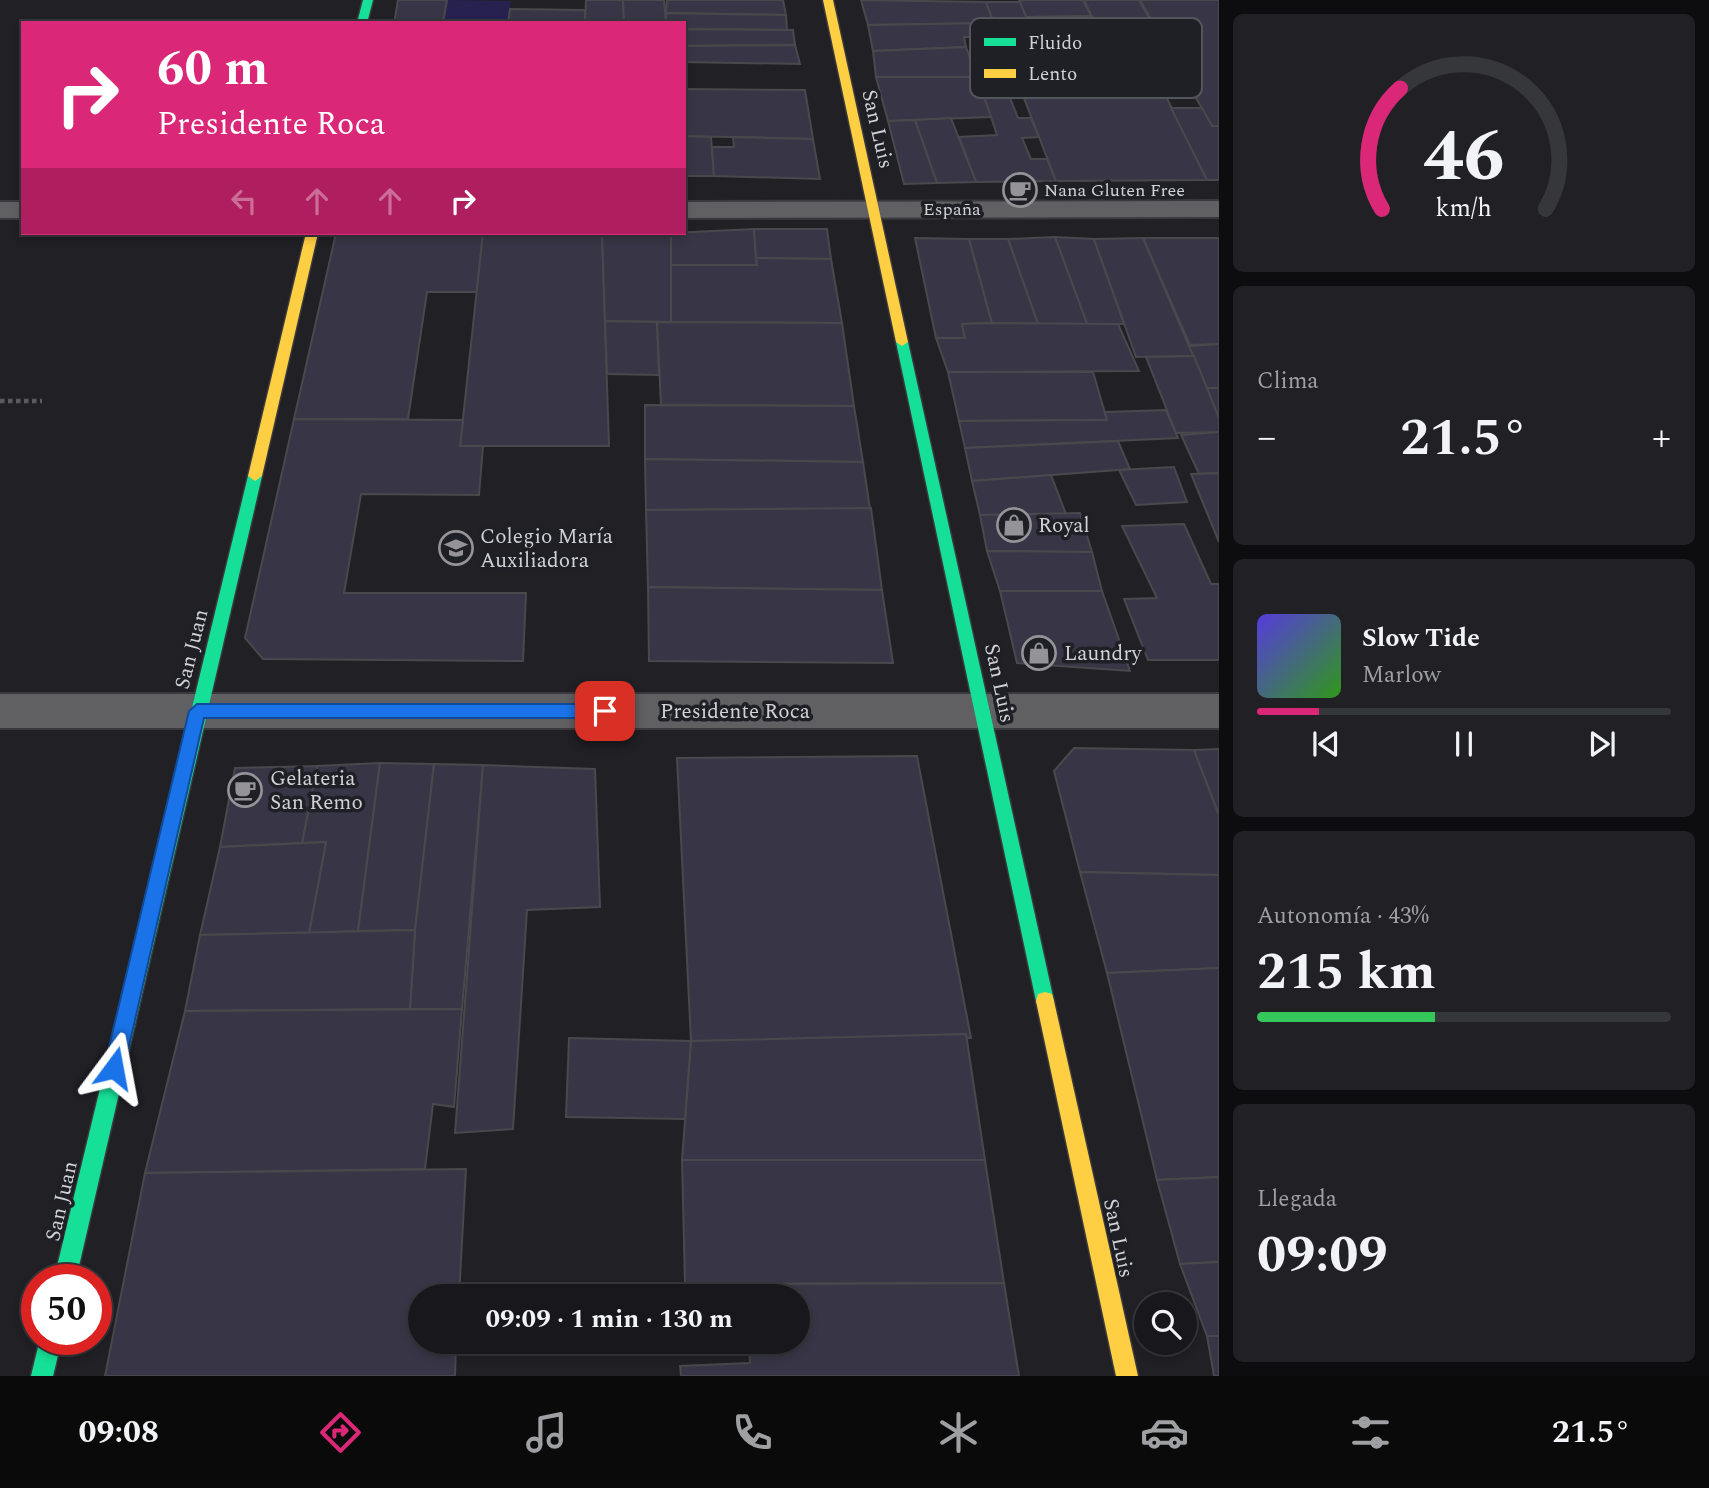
<!DOCTYPE html>
<html lang="es">
<head>
<meta charset="utf-8">
<style>
  body { margin:0; font-family:Spectral,serif; background:#212125; color:#f1f3f6; height:100vh; display:flex; flex-direction:column; font-size:26px; white-space:nowrap }
  * { box-sizing:border-box; margin:0 }
  p { font-size:23px; color:#9fa0a3 }
  .icon { flex:none; width:38px; height:38px; fill:none; stroke:currentColor; stroke-width:2; stroke-linecap:round; stroke-linejoin:round }
  .map { position:relative; flex:1; overflow:hidden }
  .drawer { display:flex; flex-direction:column; gap:14px; padding:14px; background:#0d0d0f; width:490px }
  .drawer>* { flex:none }
  .hud { position:absolute; left:21px; top:21px; width:665px; height:214px; border-radius:0px; box-shadow:0 4px 10px #0003,0 0 0 2px #36373b; background:#db2777; color:#fff; overflow:hidden }
  .tools { position:absolute; left:1134px; top:1292px; display:grid; gap:14px }
  .tools a { display:grid; place-items:center; width:63px; height:63px; border-radius:50%; background:#18181c; box-shadow:0 4px 10px #0003,0 0 0 2px #36373b; font-size:35px }
  .speed { position:absolute; left:21px; top:1264px; display:flex; gap:14px; font-size:35px; font-weight:700; text-align:center }
  .speed>* { display:grid; place-content:center; width:91px; height:91px; border-radius:50%; background:#18181c; box-shadow:0 4px 10px #0003,0 0 0 2px #36373b; line-height:1 }
  .speed .limit { border:10px solid #d22; background:#fff; color:#111 }
  .pin { position:absolute; display:grid; place-items:center; width:60px; height:60px; color:#fff; margin:-30px; border-radius:14px; box-shadow:0 4px 10px #0006 }
  .me { position:absolute; width:77px; margin:-38px; rotate:13deg; stroke-linejoin:round; filter:drop-shadow(0 0 5px #0008) }
  .turn { display:flex; align-items:center; gap:24px; height:147px; padding:0 21px; font-size:32px }
  .turn .icon { width:91px; height:91px; stroke-width:2.5 }
  .turn b { display:block; font-size:49px; line-height:60px }
  .lanes { display:flex; align-items:center; height:66px; padding:0 21px; background:#0003; justify-content:center; gap:35px; direction:ltr }
  .lanes .off { opacity:.35 }
  .big { font-size:52px; font-weight:700; line-height:1.1 }
  .drawer .widget { flex:1; display:flex; flex-direction:column; justify-content:center; gap:10px; min-width:0; padding:0 24px; border-radius:10px; background:#212125 }
  .drawer .dial { align-items:center; gap:0 }
  .dial svg { height:182px; overflow:visible; fill:none; stroke:#36373b; stroke-width:7; stroke-linecap:round; text-anchor:middle }
  .dial text { fill:#f1f3f6; stroke:none }
  .song { display:flex; align-items:center; gap:21px }
  .cover { width:84px; height:84px; border-radius:10px; background:linear-gradient(135deg,hsl(250 70% 55%),hsl(110 70% 35%)) }
  .played { height:7px; border-radius:4px; background:linear-gradient(90deg,#db2777 15%,#36373b 15%) }
  .keys { display:flex; justify-content:space-around; direction:ltr }
  .heat { display:flex; justify-content:space-between; align-items:center; font-size:38px; direction:ltr }
  .charge { height:10px; border-radius:5px; background:linear-gradient(90deg,#34c759 43%,#36373b 0) }
  .trip { position:absolute; left:408px; top:1284px; width:402px; height:70px; border-radius:35px; background:#18181c; box-shadow:0 4px 10px #0003,0 0 0 2px #36373b; font-weight:700; line-height:70px; text-align:center }
  .tab-bar { display:flex; height:112px; justify-content:space-around; align-items:center; background:#0a0a0b; color:#9fa0a3 }
  .tab-bar .icon { width:49px; height:49px }
  .tab-bar .current { color:#db2777 }
  .tab-bar b { font-size:32px; color:#f1f3f6 }
  main { display:flex; flex:1; min-height:0 }
  .map>svg:first-child { display:block }
  .green { fill:#272150 }
  .building { fill:#383646; stroke:#49494d; stroke-width:2 }
  .lines { fill:none; stroke-linecap:round; stroke-linejoin:round }
  .street-casing { stroke:#3a3a3e; stroke-width:4 }
  .fast-casing { stroke:#3a3a3e; stroke-width:3 }
  .slow-casing { stroke:#3a3a3e; stroke-width:3 }
  .path { stroke:#5b5b5d; stroke-width:4.5; stroke-dasharray:4.5 3.5; stroke-linecap:butt }
  .street { fill:#606063; fill-rule:evenodd }
  .fast { fill:#16e098; fill-rule:evenodd }
  .slow { fill:#ffcf43; fill-rule:evenodd }
  .route { fill:#1a73e8; stroke:#114b97; stroke-width:2 }
  .labels { text-anchor:middle; stroke-width:7; stroke-linejoin:round; paint-order:stroke }
  .far-poi-label { font-size:18px; fill:#d1d1d6; stroke:#1f1f26; text-anchor:start }
  .far-street-label { font-size:18px; fill:#d1d1d6; stroke:#1f1f26 }
  .street-label { font-size:21px; fill:#d1d1d6; stroke:#1f1f26 }
  .poi-label { font-size:21px; fill:#d1d1d6; stroke:#1f1f26; text-anchor:start }
  .key { fill:#1f1f26; stroke:#54545b; stroke-width:2 }
  .key-label { font-size:19px; fill:#d1d1d6 }
</style>
</head>
<body>
<main>
<div class="map">
<svg width="1219" height="1376" viewBox="0 0 1219 1376">
  <rect width="100%" height="100%" fill="#202025"/>
  <path class="green" d="M 447,0 L 511,1 L 508,23 L 443,23 Z"/>
  <g class="building">
    <path d="M 398,0 L 447,0 L 443,23 L 394,23 Z"/>
    <path d="M 586,0 L 623,0 L 624,23 L 585,23 Z"/>
    <path d="M 623,0 L 664,0 L 666,23 L 624,23 Z"/>
    <path d="M 667,0 L 783,0 L 786,15 L 666,13 Z"/>
    <path d="M 861,0 L 986,2 L 994,23 L 868,25 Z"/>
    <path d="M 1019,0 L 1083,0 L 1091,16 L 1026,17 Z"/>
    <path d="M 1084,0 L 1139,0 L 1186,82 L 1123,82 Z"/>
    <path d="M 1140,0 L 1219,0 L 1219,126 L 1212,126 Z"/>
    <path d="M 986,2 L 1020,2 L 1026,17 L 1091,16 L 1121,79 L 1025,80 L 1019,64 L 1094,64 L 1080,36 L 993,37 L 989,23 L 994,23 Z"/>
    <path d="M 510,9 L 585,10 L 585,23 L 508,23 Z"/>
    <path d="M 666,13 L 786,15 L 787,30 L 684,29 L 684,23 L 666,23 Z"/>
    <path d="M 989,23 L 993,37 L 964,37 L 966,47 L 873,51 L 868,25 Z"/>
    <path d="M 684,29 L 793,30 L 795,45 L 684,46 Z"/>
    <path d="M 795,45 L 800,64 L 684,62 L 684,46 Z"/>
    <path d="M 966,47 L 977,77 L 876,77 L 873,51 Z"/>
    <path d="M 1019,64 L 1025,80 L 1003,80 L 1018,118 L 1031,118 L 1039,137 L 1022,138 L 1031,159 L 1047,159 L 1056,181 L 976,182 L 959,137 L 997,135 L 974,66 Z"/>
    <path d="M 876,77 L 977,77 L 991,117 L 888,121 Z"/>
    <path d="M 1121,79 L 1123,82 L 1159,82 L 1207,180 L 1056,181 L 1017,80 Z"/>
    <path d="M 684,89 L 805,90 L 813,139 L 684,136 Z"/>
    <path d="M 1171,108 L 1202,108 L 1212,126 L 1219,126 L 1219,180 L 1207,180 Z"/>
    <path d="M 951,118 L 976,182 L 937,183 L 915,120 Z"/>
    <path d="M 915,120 L 937,183 L 904,184 L 888,121 Z"/>
    <path d="M 684,136 L 711,137 L 714,176 L 684,176 Z"/>
    <path d="M 733,137 L 813,139 L 820,179 L 714,176 L 712,147 L 734,147 Z"/>
    <path d="M 754,229 L 757,265 L 671,265 L 671,233 Z"/>
    <path d="M 754,229 L 827,229 L 831,259 L 756,258 Z"/>
    <path d="M 336,233 L 483,233 L 477,292 L 427,292 L 408,419 L 294,419 Z"/>
    <path d="M 483,233 L 602,233 L 609,446 L 460,446 Z"/>
    <path d="M 602,233 L 671,233 L 671,322 L 605,321 Z"/>
    <path d="M 1055,237 L 1094,239 L 1124,324 L 1087,324 Z"/>
    <path d="M 1055,237 L 1087,324 L 1038,324 L 1008,239 Z"/>
    <path d="M 915,238 L 969,239 L 992,323 L 962,324 L 965,338 L 936,338 Z"/>
    <path d="M 1143,238 L 1219,238 L 1219,344 L 1190,345 Z"/>
    <path d="M 1143,238 L 1189,346 L 1194,356 L 1136,357 L 1094,239 Z"/>
    <path d="M 969,239 L 1008,239 L 1038,324 L 992,323 Z"/>
    <path d="M 756,258 L 831,259 L 842,323 L 671,322 L 671,265 L 757,265 Z"/>
    <path d="M 605,321 L 657,322 L 659,375 L 607,374 Z"/>
    <path d="M 657,322 L 842,323 L 854,406 L 661,405 Z"/>
    <path d="M 992,323 L 1118,324 L 1139,371 L 948,372 L 936,338 L 965,338 L 962,324 Z"/>
    <path d="M 1219,344 L 1219,388 L 1207,388 L 1189,346 Z"/>
    <path d="M 1194,356 L 1219,418 L 1219,432 L 1176,433 L 1146,357 Z"/>
    <path d="M 948,372 L 1093,372 L 1107,420 L 959,421 Z"/>
    <path d="M 1207,388 L 1219,388 L 1219,418 Z"/>
    <path d="M 645,405 L 854,406 L 863,462 L 645,459 Z"/>
    <path d="M 1166,410 L 1178,438 L 965,448 L 959,421 L 1107,420 L 1105,412 Z"/>
    <path d="M 294,419 L 463,420 L 460,446 L 483,446 L 479,495 L 361,494 L 344,593 L 526,593 L 523,661 L 263,659 L 245,638 Z"/>
    <path d="M 1219,432 L 1219,473 L 1199,474 L 1181,435 Z"/>
    <path d="M 1118,441 L 1130,469 L 972,481 L 965,448 Z"/>
    <path d="M 645,459 L 863,462 L 870,509 L 646,510 Z"/>
    <path d="M 1174,467 L 1187,502 L 1136,505 L 1119,470 Z"/>
    <path d="M 1219,473 L 1219,542 L 1191,474 Z"/>
    <path d="M 1051,475 L 1066,514 L 980,515 L 972,481 Z"/>
    <path d="M 871,508 L 882,590 L 648,587 L 646,510 Z"/>
    <path d="M 1080,513 L 1092,552 L 987,551 L 980,515 Z"/>
    <path d="M 1184,524 L 1211,584 L 1219,584 L 1219,660 L 1148,660 L 1124,599 L 1157,598 L 1122,526 Z"/>
    <path d="M 987,551 L 1092,552 L 1102,591 L 1000,591 Z"/>
    <path d="M 648,587 L 882,590 L 893,663 L 649,661 Z"/>
    <path d="M 1000,591 L 1102,591 L 1130,671 L 1017,663 Z"/>
    <path d="M 1074,748 L 1194,750 L 1219,815 L 1219,875 L 1080,872 L 1054,771 Z"/>
    <path d="M 1219,749 L 1219,815 L 1194,750 Z"/>
    <path d="M 917,756 L 971,1038 L 691,1041 L 677,758 Z"/>
    <path d="M 380,763 L 358,931 L 309,933 L 326,842 L 302,843 L 317,766 Z"/>
    <path d="M 380,763 L 434,764 L 415,930 L 358,931 Z"/>
    <path d="M 434,764 L 483,765 L 462,1009 L 410,1009 L 415,930 Z"/>
    <path d="M 483,765 L 595,769 L 600,907 L 527,910 L 513,1129 L 455,1133 Z"/>
    <path d="M 317,766 L 302,843 L 220,847 L 235,768 Z"/>
    <path d="M 326,842 L 309,933 L 200,935 L 220,847 Z"/>
    <path d="M 1080,872 L 1219,875 L 1219,968 L 1107,973 Z"/>
    <path d="M 415,930 L 410,1009 L 185,1011 L 200,935 Z"/>
    <path d="M 1219,968 L 1219,1177 L 1157,1180 L 1107,973 Z"/>
    <path d="M 462,1009 L 454,1107 L 433,1104 L 425,1169 L 145,1173 L 185,1011 Z"/>
    <path d="M 966,1034 L 985,1160 L 682,1160 L 691,1041 Z"/>
    <path d="M 569,1038 L 691,1041 L 685,1119 L 566,1117 Z"/>
    <path d="M 682,1160 L 985,1160 L 1004,1283 L 685,1284 Z"/>
    <path d="M 466,1169 L 459,1297 L 420,1297 L 420,1342 L 456,1342 L 455,1376 L 105,1376 L 145,1173 Z"/>
    <path d="M 1219,1177 L 1219,1262 L 1180,1264 L 1157,1180 Z"/>
    <path d="M 1219,1262 L 1219,1336 L 1207,1336 L 1180,1264 Z"/>
    <path d="M 1004,1283 L 1019,1376 L 681,1376 L 680,1366 L 750,1363 L 749,1342 L 798,1342 L 798,1297 L 746,1297 L 745,1284 Z"/>
    <path d="M 1207,1336 L 1219,1336 L 1219,1376 L 1214,1376 Z"/>
  </g>
  <g class="lines">
    <g class="street-casing">
      <g id="street">
        <path d="M 1219,201 L 1219,217 L 684,218 L 684,202 Z"/>
        <rect x="0" y="202" width="23" height="16"/>
        <rect x="0" y="694" width="1219" height="34"/>
      </g>
    </g>
    <g class="fast-casing">
      <g id="fast">
        <path d="M 363,0 L 373,0 L 367,23 L 357,23 Z"/>
        <path d="M 902,338 L 908,342 L 1054,1001 L 1052,1008 L 1045,1010 L 1038,1008 L 1036,1001 L 896,342 Z"/>
        <path d="M 255,471 L 262,476 L 76,1279 L 54,1279 L 248,476 Z"/>
        <path d="M 40,1339 L 62,1339 L 53,1376 L 31,1376 Z"/>
      </g>
    </g>
    <g class="slow-casing">
      <g id="slow">
        <path d="M 823,0 L 833,0 L 908,342 L 902,346 L 896,342 Z"/>
        <path d="M 306,233 L 318,233 L 262,476 L 255,481 L 248,476 Z"/>
        <path d="M 1045,992 L 1052,994 L 1054,1001 L 1138,1376 L 1116,1376 L 1036,1001 L 1038,994 Z"/>
      </g>
    </g>
    <path class="path" d="M 0,401 L 42,401"/>
    <use href="#street" class="street"/>
    <use href="#fast" class="fast"/>
    <use href="#slow" class="slow"/>
  </g>
  <path class="route" d="M 197,704 L 605,704 L 613,711 L 605,718 L 204,718 L 124,1068 L 121,1074 L 114,1077 L 107,1074 L 104,1068 L 189,711 Z"/>
  <defs>
    <g id="cafe-ring" transform="scale(1.75)"><circle r="9.5" fill="#1f1f26" stroke="#939398" stroke-width="1.5"/><path d="M-5.5-4.5H6V0H3Q3 3.5 0 3.5H-2.5Q-5.5 3.5-5.5 0ZM3-3.2v2h1.7v-2ZM-6 4.5H4V6H-6Z" fill="#939398"/></g>
    <g id="shop-ring" transform="scale(1.75)"><circle r="9.5" fill="#1f1f26" stroke="#939398" stroke-width="1.5"/><path d="M-5-2.5h2.3a2.7 3.5 0 0 1 5.4 0H5L5.5 6h-11ZM-1.5-2.5h3a1.5 2.3 0 0 0-3 0Z" fill="#939398"/></g>
    <g id="school-ring" transform="scale(1.75)"><circle r="9.5" fill="#1f1f26" stroke="#939398" stroke-width="1.5"/><path d="M0-5L7-2L0 1L-7-2ZM-4 1L0 2.5L4 1V4Q0 6-4 4Z" fill="#939398"/></g>
  </defs>
  <g fill-rule="evenodd">
    <use href="#cafe-ring" x="1020" y="190"/>
    <use href="#shop-ring" x="1014" y="525"/>
    <use href="#school-ring" x="456" y="548"/>
    <use href="#shop-ring" x="1039" y="653"/>
    <use href="#cafe-ring" x="245" y="790"/>
  </g>
  <g class="labels">
    <g class="far-poi-label">
      <text x="1044" y="196">Nana Gluten Free</text>
    </g>
    <g class="far-street-label">
      <text x="952" y="215">España</text>
    </g>
    <g class="street-label">
      <text transform="translate(878 129) rotate(77)" y="7">San Luis</text>
      <text transform="translate(191 649) rotate(-76)" y="7">San Juan</text>
      <text transform="translate(1000 683) rotate(78)" y="7">San Luis</text>
      <text x="735" y="718">Presidente Roca</text>
      <text transform="translate(61 1201) rotate(-77)" y="7">San Juan</text>
      <text transform="translate(1119 1238) rotate(78)" y="7">San Luis</text>
    </g>
    <g class="poi-label">
      <text x="1038" y="532">Royal</text>
      <text x="480" y="543">Colegio María<tspan x="480" dy="24">Auxiliadora</tspan></text>
      <text x="1064" y="660">Laundry</text>
      <text x="270" y="785">Gelateria<tspan x="270" dy="24">San Remo</tspan></text>
    </g>
  </g>
  <rect x="970" y="18" width="232" height="80" rx="10" class="key"/>
  <rect x="984" y="38" width="32" height="8" fill="#16e098"/>
  <rect x="984" y="69" width="32" height="9" fill="#ffcf43"/>
  <g class="key-label">
    <text x="1028" y="49">Fluido</text>
    <text x="1028" y="80">Lento</text>
  </g>
</svg>
<div class="tools">
<a><svg class="icon" aria-label="search" viewBox="0 0 24 24"><circle cx="10" cy="10" r="6"/><path d="M15 15l6 6"/></svg></a>
</div>
<div class="speed"><div class="limit">50</div></div>
<div class="pin" style="left:605px;top:711px;background:#d93025"><svg class="icon" aria-label="arrive" viewBox="0 0 24 24"><path d="M6 21V4h12l-3 4 3 4H6"/></svg></div>
<svg class="me" style="left:114px;top:1068px" viewBox="-20 -20 40 40"><path d="M0-17L14 15 0 8-14 15z" fill="#1a73e8" stroke="#fff" stroke-width="4"/></svg>
<div class="trip">09:09 · 1 min · 130 m</div>
<div class="hud">
<div class="turn"><svg class="icon" aria-label="right" viewBox="0 0 24 24"><path d="M7 20v-9h11M14 6l5 5-5 5"/></svg><div><b>60 m</b>Presidente Roca</div></div>
<div class="lanes"><svg class="icon off" aria-label="left" viewBox="0 0 24 24"><path d="M17 20v-9H6M10 6l-5 5 5 5"/></svg><svg class="icon off" aria-label="ahead" viewBox="0 0 24 24"><path d="M12 20V5M6 11l6-6 6 6"/></svg><svg class="icon off" aria-label="ahead" viewBox="0 0 24 24"><path d="M12 20V5M6 11l6-6 6 6"/></svg><svg class="icon" aria-label="right" viewBox="0 0 24 24"><path d="M7 20v-9h11M14 6l5 5-5 5"/></svg></div>
</div>
</div>
<section class="drawer">
<div class="widget dial"><svg viewBox="0 0 100 80">
<path d="M14 69A42 42 0 1 1 86 69"/>
<path d="M14 69A42 42 0 0 1 22 16" stroke="#db2777"/>
<text x="50" y="56" font-size="32" font-weight="700">46</text>
<text x="50" y="72" font-size="11">km/h</text>
</svg></div>
<div class="widget"><p>Clima</p>
<div class="heat"><a>−</a><b class="big">21.5°</b><a>+</a></div>
</div>
<div class="widget">
<div class="song"><i class="cover"></i><div><b>Slow Tide</b><p>Marlow</p></div></div>
<div class="played"></div>
<div class="keys"><svg class="icon" aria-label="previous" viewBox="0 0 24 24"><path d="M18 5L8 12l10 7zM5 5v14"/></svg><svg class="icon" aria-label="pause" viewBox="0 0 24 24"><path d="M8 5v14M16 5v14"/></svg><svg class="icon" aria-label="next" viewBox="0 0 24 24"><path d="M6 5l10 7-10 7zM19 5v14"/></svg></div>
</div>
<div class="widget"><p>Autonomía · 43%</p><b class="big">215 km</b><div class="charge"></div></div>
<div class="widget"><p>Llegada</p><b class="big">09:09</b></div>
</section>
</main>
<nav class="tab-bar">
<b>09:08</b>
<svg class="icon current" aria-label="directions" viewBox="0 0 24 24"><path d="M12 3l9 9-9 9-9-9zM9 14v-3h6M13 9l2 2-2 2"/></svg>
<svg class="icon" aria-label="music" viewBox="0 0 24 24"><path d="M9 18V5l10-2v13"/><circle cx="6" cy="18" r="3"/><circle cx="16" cy="16" r="3"/></svg>
<svg class="icon" aria-label="phone" viewBox="0 0 24 24"><path d="M5 4h4l2 5-3 2q2 4 5 5l2-3 5 2v4C11 20 4 13 5 4z"/></svg>
<svg class="icon" aria-label="climate" viewBox="0 0 24 24"><path d="M12 3v18M4 7l16 10M4 17L20 7"/></svg>
<svg class="icon" aria-label="car" viewBox="0 0 24 24"><path d="M5 17H2v-5l4-1 3-4h7l3 4 3 1v5h-3M9 17h6M6 11h13"/><circle cx="7" cy="17" r="2"/><circle cx="17" cy="17" r="2"/></svg>
<svg class="icon" aria-label="filters" viewBox="0 0 24 24"><path d="M4 7h16M4 17h16"/><circle cx="9" cy="7" r="2"/><circle cx="15" cy="17" r="2"/></svg>
<b>21.5°</b>
</nav>
</body>
</html>
